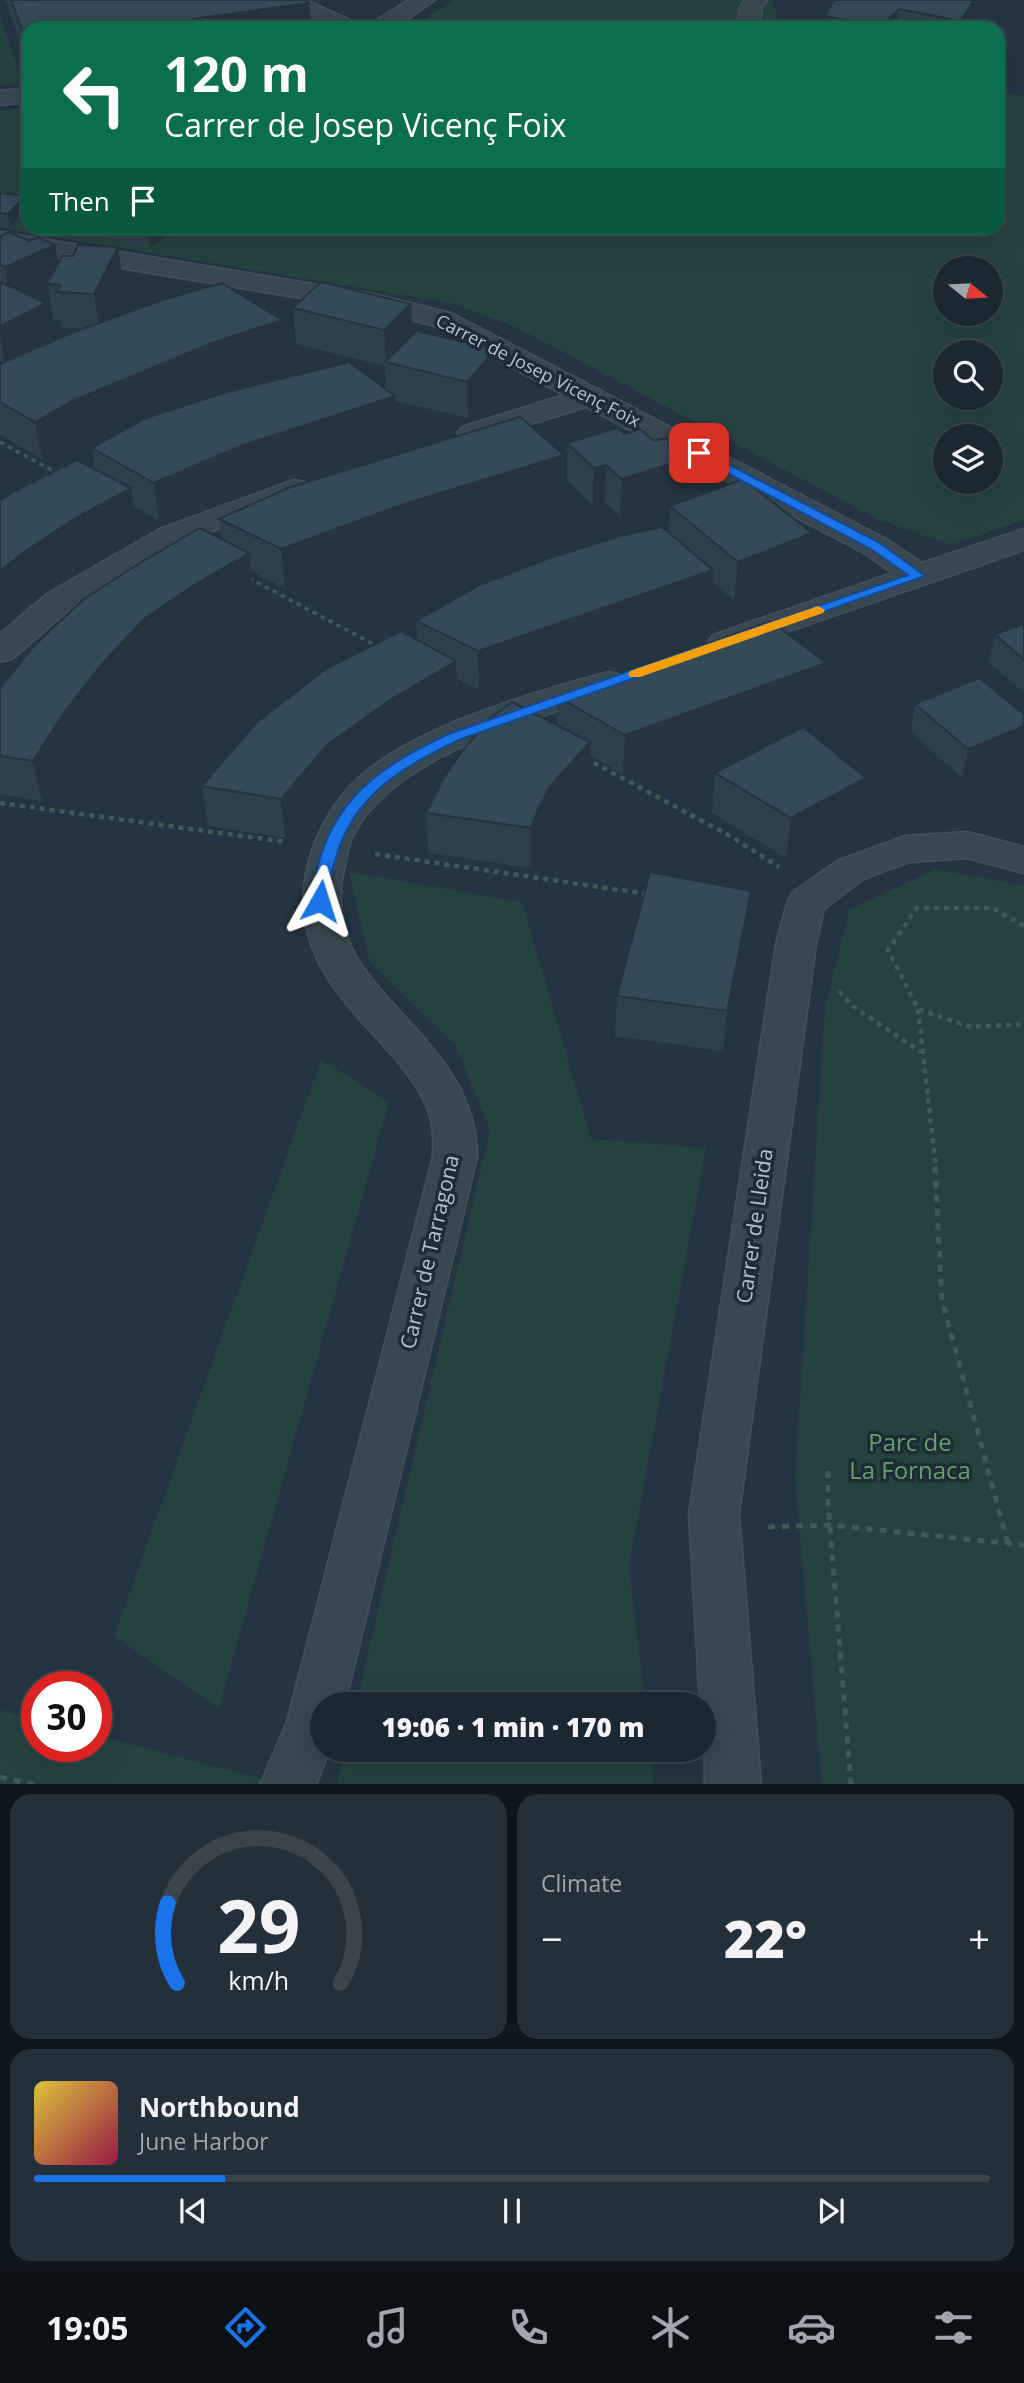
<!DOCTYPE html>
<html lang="en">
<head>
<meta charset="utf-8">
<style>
  body { margin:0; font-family:"Open Sans",sans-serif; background:#243039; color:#f1f3f6; height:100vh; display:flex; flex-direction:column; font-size:26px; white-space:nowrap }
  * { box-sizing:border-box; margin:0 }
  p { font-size:23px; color:#a0a6ab }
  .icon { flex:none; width:38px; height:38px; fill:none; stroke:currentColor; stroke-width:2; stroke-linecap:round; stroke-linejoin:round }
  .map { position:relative; height:1784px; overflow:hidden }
  .panel { display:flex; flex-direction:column; gap:10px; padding:10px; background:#0f161b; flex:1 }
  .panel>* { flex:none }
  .guide { position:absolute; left:21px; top:21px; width:984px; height:214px; border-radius:21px; box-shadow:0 7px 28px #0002,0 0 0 2px #39444d; background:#0b6e4f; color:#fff; overflow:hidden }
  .needle { width:46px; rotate:108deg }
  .tools { position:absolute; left:933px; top:256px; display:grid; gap:14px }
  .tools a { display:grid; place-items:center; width:70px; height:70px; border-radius:50%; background:#1b2831; box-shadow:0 7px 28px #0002,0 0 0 2px #39444d; font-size:35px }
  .speed { position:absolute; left:21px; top:1671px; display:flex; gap:14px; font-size:35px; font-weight:700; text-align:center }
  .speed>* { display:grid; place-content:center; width:91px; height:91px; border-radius:50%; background:#1b2831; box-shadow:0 7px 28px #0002,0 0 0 2px #39444d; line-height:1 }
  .speed .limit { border:10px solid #d22; background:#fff; color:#111 }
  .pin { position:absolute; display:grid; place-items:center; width:60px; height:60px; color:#fff; margin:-30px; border-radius:14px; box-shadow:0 4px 10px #0006 }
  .me { position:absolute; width:77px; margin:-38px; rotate:6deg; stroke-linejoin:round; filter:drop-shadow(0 0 5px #0008) }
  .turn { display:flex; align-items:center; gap:24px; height:147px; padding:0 28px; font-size:32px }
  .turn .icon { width:91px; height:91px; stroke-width:2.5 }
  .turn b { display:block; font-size:49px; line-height:60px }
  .then { display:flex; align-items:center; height:66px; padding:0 28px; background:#0003; gap:14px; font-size:26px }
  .big { font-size:52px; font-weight:800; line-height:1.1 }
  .panel .tile { flex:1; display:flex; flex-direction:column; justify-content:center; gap:10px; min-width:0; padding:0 24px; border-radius:21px; background:#243039 }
  .panel .dial { align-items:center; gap:0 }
  .dial svg { height:182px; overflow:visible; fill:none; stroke:#39444d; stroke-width:7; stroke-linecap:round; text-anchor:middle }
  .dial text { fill:#f1f3f6; stroke:none }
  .song { display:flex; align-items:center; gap:21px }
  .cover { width:84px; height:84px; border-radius:10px; background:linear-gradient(135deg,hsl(50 70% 55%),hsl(340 70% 35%)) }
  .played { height:7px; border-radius:4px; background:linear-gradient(90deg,#1a73e8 20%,#39444d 20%) }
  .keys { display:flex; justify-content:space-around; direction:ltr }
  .heat { display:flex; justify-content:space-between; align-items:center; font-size:38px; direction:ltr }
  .panel .tiles { flex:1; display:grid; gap:10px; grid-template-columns:1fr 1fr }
  .tile:last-child { grid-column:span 2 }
  .trip { position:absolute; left:310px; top:1692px; width:406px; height:70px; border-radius:35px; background:#1b2831; box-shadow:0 7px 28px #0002,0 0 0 2px #39444d; font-weight:800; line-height:70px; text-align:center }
  .menu { display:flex; height:112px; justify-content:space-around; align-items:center; background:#0b1014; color:#a0a6ab }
  .menu .icon { width:49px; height:49px }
  .menu .selected { color:#1a73e8 }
  .menu b { font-size:32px; color:#f1f3f6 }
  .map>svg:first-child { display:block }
  .green { fill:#264240; fill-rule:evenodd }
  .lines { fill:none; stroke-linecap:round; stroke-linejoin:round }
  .minor-casing { stroke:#415059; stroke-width:3 }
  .path-far2 { stroke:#3f5957; stroke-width:3.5; stroke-dasharray:4.5 4.5; stroke-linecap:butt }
  .path-far1 { stroke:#3f5957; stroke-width:4.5; stroke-dasharray:5 5; stroke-linecap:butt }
  .path { stroke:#3f5957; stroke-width:5; stroke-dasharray:7 7; stroke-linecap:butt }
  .minor { fill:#384750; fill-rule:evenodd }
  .wall { fill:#2e404b; fill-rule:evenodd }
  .shaded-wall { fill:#25343d }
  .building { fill:#354a57; stroke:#25343d; stroke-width:2 }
  .route { fill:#1a73e8; stroke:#114b97; stroke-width:2 }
  .slow { fill:#f59e0b }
  .labels { text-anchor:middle; stroke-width:7; stroke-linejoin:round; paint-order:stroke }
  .far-street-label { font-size:18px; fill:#b4c1cb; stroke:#1d2c36 }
  .street-label { font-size:21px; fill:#b4c1cb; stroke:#1d2c36 }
  .near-park-label { font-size:24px; fill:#6a9d6d; stroke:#1d2c36 }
</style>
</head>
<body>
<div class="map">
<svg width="1024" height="1785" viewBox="0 0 1024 1785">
  <rect width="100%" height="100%" fill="#243541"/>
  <g class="green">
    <path d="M 456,0 L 772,0 L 781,28 L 409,28 Z"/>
    <path d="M 0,15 L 23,84 L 0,86 Z"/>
    <path d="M 998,91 L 1024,96 L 1024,520 L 951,545 L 879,520 L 520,329 L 451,303 L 0,228 L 0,111 L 28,107 L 28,228 L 998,228 ZM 945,268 L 990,268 L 990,313 L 945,313 ZM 945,352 L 990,352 L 990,397 L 945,397 ZM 945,436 L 990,436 L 990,481 L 945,481 Z"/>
    <path d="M 936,869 L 1024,886 L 1024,1784 L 822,1784 L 795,1479 L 825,1009 L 849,910 Z"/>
    <path d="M 349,872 L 522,902 L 591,1139 L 706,1148 L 629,1566 L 645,1704 L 356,1704 L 490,1130 L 456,1046 L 370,963 Z"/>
    <path d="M 321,1060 L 389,1102 L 219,1708 L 114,1636 Z"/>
    <path d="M 0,1710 L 37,1720 L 37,1746 L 96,1746 L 96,1735 L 282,1784 L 0,1784 Z"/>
    <path d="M 345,1750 L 650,1750 L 654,1784 L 337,1784 Z"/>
  </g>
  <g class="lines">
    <g class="minor-casing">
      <g id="minor">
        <path d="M 277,0 L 306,0 L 365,27 L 409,0 L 435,0 L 395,28 L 336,28 L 280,5 Z"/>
        <path d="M 745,0 L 767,0 L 762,7 L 759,28 L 737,28 L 740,7 Z"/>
        <path d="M 28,88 L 28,102 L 0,105 L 0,91 Z"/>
        <path d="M 0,232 L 373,294 L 451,313 L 886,539 L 922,563 L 1024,529 L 1024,550 L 737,649 L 725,652 L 713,649 L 708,642 L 713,635 L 893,573 L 864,553 L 586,407 L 482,439 L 472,442 L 462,439 L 457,433 L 462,427 L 564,395 L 431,325 L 373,310 L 0,248 Z"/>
        <path d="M 294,480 L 305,482 L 309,489 L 305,496 L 182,543 L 71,608 L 12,659 L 0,662 L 0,634 L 47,594 L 160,529 Z"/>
        <path d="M 609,672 L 621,675 L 626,683 L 621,691 C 539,718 392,753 352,838 C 347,849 346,863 343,874 C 336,906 345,944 365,970 C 410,1031 477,1073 477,1157 L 345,1704 L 322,1704 L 322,1750 L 330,1750 L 316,1785 L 260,1785 L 287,1722 L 433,1157 C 433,1145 434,1132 431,1120 C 419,1071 363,1030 335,989 C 308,951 296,910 308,865 C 314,839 326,816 343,794 C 393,732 533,692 609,672 Z"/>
        <path d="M 968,832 L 1024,847 L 1024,873 L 968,858 L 909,862 L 863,879 L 824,909 L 816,944 L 739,1514 L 761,1785 L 705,1785 L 704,1704 L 700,1704 L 689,1514 L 776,944 L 787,903 L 792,893 L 837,861 L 905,836 Z"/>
      </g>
    </g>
    <g class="path-far2">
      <path d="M 0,442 L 57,473"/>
      <path d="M 249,578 L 377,646"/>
    </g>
    <g class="path-far1">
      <path d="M 585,758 L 732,837 L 779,867"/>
      <path d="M 0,803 L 287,842"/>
      <path d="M 375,854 L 647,894"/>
      <path d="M 1024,926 L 993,908 L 917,908 L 888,950 L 918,1009 L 971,1027 L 1024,1024"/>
      <path d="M 839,991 L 854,1007 L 921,1052"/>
      <path d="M 918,1009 L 936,1169"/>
    </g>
    <g class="path">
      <path d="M 935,1167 L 942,1300 L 1008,1544"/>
      <path d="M 828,1471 L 828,1502 L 851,1785"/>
      <path d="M 768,1527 L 830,1525 L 1024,1545"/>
      <path d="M 0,1777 L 35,1785"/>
    </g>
    <use href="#minor" class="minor"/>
  </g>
  <g class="wall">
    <path d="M 5,0 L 306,0 L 309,3 L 311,28 L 28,28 L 28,64 Z"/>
    <path d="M 834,0 L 980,12 L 971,28 L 823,28 L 825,16 Z"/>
    <path d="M 0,193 L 25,196 L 27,210 L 10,227 L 0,226 Z"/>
    <path d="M 91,228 L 177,228 L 150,248 L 92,234 Z"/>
    <path d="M 0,236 L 58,264 L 123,283 L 104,321 L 282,320 L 285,356 L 216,380 L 78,438 L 42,459 L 0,435 L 0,364 L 4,363 L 0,361 ZM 48,286 L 53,320 L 61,320 L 63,328 L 83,329 L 22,355 L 52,339 L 46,303 L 29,295 Z"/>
    <path d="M 411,304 L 412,334 L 496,385 L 468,418 L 395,401 L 397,433 L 247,482 L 159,521 L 134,506 L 137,526 L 78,558 L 27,593 L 0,616 L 0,501 L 95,469 L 92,448 L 386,390 L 385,366 L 296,344 L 293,308 Z"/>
    <path d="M 567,443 L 686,495 L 620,517 L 605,502 L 593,506 L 567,480 Z"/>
    <path d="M 564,455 L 564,493 L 403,543 L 285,588 L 251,571 L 253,592 L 199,624 L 150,658 L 108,703 L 73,750 L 42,801 L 0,794 L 0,688 L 222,539 L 219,519 Z"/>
    <path d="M 670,506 L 808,571 L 734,600 L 712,582 L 710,608 L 479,690 L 457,679 L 457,701 L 392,740 L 331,785 L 285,838 L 208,826 L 202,786 L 417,640 L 416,621 L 669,533 Z"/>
    <path d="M 1024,624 L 1024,693 L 989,662 L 995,634 Z"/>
    <path d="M 826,663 L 820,702 L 623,774 L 589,755 L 589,782 L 550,826 L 537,849 L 531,868 L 428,853 L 426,813 L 557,726 L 558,697 Z"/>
    <path d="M 915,704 L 1024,714 L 962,778 L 911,732 Z"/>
    <path d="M 715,773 L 859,818 L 786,858 L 712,813 Z"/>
    <path d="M 747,930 L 723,1051 L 615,1036 L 617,996 Z"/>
  </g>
  <g class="shaded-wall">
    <path d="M 974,0 L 982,0 L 980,12 L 971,28 L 960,28 L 961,21 Z"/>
    <path d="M 309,3 L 311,28 L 168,28 L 193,19 Z"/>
    <path d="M 899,9 L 897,28 L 879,28 L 880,27 Z"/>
    <path d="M 25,196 L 27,210 L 10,227 L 8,214 Z"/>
    <path d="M 147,228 L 177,228 L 150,248 Z"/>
    <path d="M 55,245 L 61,280 L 47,284 L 48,286 L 11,303 L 5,267 Z"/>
    <path d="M 118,247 L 123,283 L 100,330 L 94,294 Z"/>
    <path d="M 46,303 L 52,339 L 5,364 L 0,336 L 0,326 Z"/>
    <path d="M 411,304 L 412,340 L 386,362 L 384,330 Z"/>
    <path d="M 282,320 L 285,356 L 216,380 L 78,438 L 42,459 L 35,422 L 72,401 L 212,343 Z"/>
    <path d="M 496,349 L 496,385 L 468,418 L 467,382 Z"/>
    <path d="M 395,396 L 397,433 L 247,482 L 159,521 L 154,483 L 243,445 Z"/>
    <path d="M 564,455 L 564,493 L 403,543 L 285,588 L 281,549 L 401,505 Z"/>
    <path d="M 688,458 L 686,495 L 620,517 L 622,479 Z"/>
    <path d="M 606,465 L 605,502 L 593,506 L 594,468 Z"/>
    <path d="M 131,488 L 137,526 L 78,558 L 27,593 L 0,616 L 0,571 L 20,555 L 72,520 Z"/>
    <path d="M 812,533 L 808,571 L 734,600 L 738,562 Z"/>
    <path d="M 249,553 L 253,592 L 199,624 L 150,658 L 108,703 L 73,750 L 42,801 L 33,761 L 65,711 L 102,664 L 144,619 L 194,585 Z"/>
    <path d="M 713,570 L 710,608 L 479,690 L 478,651 Z"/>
    <path d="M 456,661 L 457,701 L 392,740 L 331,785 L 285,838 L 281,799 L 327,745 L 390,700 Z"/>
    <path d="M 826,663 L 820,702 L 623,774 L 625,735 Z"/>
    <path d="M 1024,726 L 1024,752 L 962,778 L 968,749 Z"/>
    <path d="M 590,742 L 589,782 L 550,826 L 537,849 L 531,868 L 531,828 L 538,809 L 550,786 Z"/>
    <path d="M 866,778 L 859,818 L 786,858 L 791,818 Z"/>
    <path d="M 751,891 L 747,930 L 723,1051 L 727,1011 Z"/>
  </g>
  <g class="building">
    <path d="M 11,0 L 306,0 L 309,3 L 193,19 L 192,25 L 168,28 L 28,28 L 28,46 Z"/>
    <path d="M 834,0 L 974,0 L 961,21 L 899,9 L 880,27 L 825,16 Z"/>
    <path d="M 0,193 L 25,196 L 8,214 L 0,213 Z"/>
    <path d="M 10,232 L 29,241 L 38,237 L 55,245 L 5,267 L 0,265 L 0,236 Z"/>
    <path d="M 78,245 L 118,247 L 94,294 L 57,292 L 60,285 L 47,284 L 62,256 L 73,256 Z"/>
    <path d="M 0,282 L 46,303 L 0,326 Z"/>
    <path d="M 321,282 L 411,304 L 384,330 L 293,308 Z"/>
    <path d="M 222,283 L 282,320 L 212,343 L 72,401 L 35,422 L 0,402 L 0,364 L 69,334 L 159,301 Z"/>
    <path d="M 416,331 L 496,349 L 467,382 L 385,362 Z"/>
    <path d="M 349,362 L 395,396 L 243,445 L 154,483 L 92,448 L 146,418 L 224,393 Z"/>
    <path d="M 520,417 L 564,455 L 401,505 L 281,549 L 219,519 L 288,488 Z"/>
    <path d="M 617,428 L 624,434 L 640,429 L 654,441 L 666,438 L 688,458 L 622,479 L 606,465 L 594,468 L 567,443 Z"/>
    <path d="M 77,460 L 131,488 L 72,520 L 20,555 L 0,571 L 0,501 L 15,491 Z"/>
    <path d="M 743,479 L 812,533 L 738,562 L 670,506 Z"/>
    <path d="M 662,527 L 713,570 L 478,651 L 416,621 L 480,585 L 547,559 L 620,536 Z"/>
    <path d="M 200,528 L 249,553 L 194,585 L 144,619 L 102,664 L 65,711 L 33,761 L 0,756 L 0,688 L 33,647 L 84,599 L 143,561 Z"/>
    <path d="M 771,621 L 826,663 L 625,735 L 558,697 Z"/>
    <path d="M 1024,624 L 1024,660 L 995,634 Z"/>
    <path d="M 401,631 L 456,661 L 390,700 L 327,745 L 281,799 L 202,786 L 256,723 L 326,669 Z"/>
    <path d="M 979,678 L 1024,714 L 1024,726 L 968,749 L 915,704 Z"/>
    <path d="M 512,702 L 590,742 L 550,786 L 538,809 L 531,828 L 426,813 L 443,779 L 460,754 L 488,720 Z"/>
    <path d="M 803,727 L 866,778 L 791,818 L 715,773 Z"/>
    <path d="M 650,872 L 751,891 L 727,1011 L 617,996 Z"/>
  </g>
  <path class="route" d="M 699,449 L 880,543 L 925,576 L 461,739 C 384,775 335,810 328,901 L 320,906 L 315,904 L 312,901 C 320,809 372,769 451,733 L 908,575 L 871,549 L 695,456 L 693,453 Z"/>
  <path class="slow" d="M 818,606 L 825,610 L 823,613 L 640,677 L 630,677 L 628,674 L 630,671 Z"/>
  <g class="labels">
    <g class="far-street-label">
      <text transform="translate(538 371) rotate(27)" y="6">Carrer de Josep Vicenç Foix</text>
    </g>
    <g class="street-label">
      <text transform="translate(755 1226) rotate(-82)" y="7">Carrer de Lleida</text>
      <text transform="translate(430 1252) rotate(-77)" y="7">Carrer de Tarragona</text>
    </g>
    <g class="near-park-label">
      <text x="910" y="1451">Parc de<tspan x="910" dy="28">La Fornaca</tspan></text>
    </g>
  </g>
</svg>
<div class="tools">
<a><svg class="needle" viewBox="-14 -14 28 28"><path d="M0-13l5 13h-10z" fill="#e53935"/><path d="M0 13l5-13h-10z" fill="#a0a6ab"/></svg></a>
<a><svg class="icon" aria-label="search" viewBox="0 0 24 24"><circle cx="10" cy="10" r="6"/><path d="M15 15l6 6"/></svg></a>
<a><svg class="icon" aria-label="layers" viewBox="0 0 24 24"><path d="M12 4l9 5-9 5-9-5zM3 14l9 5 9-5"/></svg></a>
</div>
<div class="speed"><div class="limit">30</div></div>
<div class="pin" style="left:699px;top:453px;background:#d93025"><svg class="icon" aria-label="arrive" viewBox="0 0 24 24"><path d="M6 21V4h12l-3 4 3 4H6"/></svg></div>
<svg class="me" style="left:320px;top:901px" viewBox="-20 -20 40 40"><path d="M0-17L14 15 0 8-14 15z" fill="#1a73e8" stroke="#fff" stroke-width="4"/></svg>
<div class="trip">19:06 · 1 min · 170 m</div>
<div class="guide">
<div class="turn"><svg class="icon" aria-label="left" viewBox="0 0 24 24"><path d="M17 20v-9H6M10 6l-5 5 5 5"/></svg><div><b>120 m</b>Carrer de Josep Vicenç Foix</div></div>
<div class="then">Then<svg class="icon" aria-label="arrive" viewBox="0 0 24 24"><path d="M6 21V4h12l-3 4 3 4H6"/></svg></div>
</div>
</div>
<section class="panel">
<div class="tiles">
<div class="tile dial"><svg viewBox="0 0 100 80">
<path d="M14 69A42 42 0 1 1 86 69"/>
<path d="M14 69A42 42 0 0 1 10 34" stroke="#1a73e8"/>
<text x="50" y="56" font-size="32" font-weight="700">29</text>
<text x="50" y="72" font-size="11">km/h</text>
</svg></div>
<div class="tile"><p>Climate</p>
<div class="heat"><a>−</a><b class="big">22°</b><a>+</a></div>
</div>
<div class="tile">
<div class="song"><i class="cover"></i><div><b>Northbound</b><p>June Harbor</p></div></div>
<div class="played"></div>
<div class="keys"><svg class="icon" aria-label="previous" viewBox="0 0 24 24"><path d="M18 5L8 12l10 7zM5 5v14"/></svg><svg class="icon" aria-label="pause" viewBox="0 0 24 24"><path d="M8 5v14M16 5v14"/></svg><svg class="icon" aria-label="next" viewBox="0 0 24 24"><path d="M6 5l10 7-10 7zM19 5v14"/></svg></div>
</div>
</div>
</section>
<nav class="menu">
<b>19:05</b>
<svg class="icon selected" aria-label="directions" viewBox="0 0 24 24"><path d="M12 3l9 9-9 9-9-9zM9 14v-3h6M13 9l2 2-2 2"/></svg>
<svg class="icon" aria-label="music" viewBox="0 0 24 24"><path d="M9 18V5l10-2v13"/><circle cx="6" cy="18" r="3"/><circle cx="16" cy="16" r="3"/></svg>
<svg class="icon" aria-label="phone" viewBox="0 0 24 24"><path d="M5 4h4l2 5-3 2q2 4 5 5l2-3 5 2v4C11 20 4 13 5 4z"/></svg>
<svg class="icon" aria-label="climate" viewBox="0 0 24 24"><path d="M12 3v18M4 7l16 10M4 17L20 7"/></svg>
<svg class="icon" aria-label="car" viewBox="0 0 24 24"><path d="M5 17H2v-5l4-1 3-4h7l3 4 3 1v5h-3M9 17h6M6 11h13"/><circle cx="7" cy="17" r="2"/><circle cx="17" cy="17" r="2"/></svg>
<svg class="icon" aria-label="filters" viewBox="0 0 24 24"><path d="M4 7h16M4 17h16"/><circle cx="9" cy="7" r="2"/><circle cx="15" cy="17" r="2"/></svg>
</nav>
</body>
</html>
